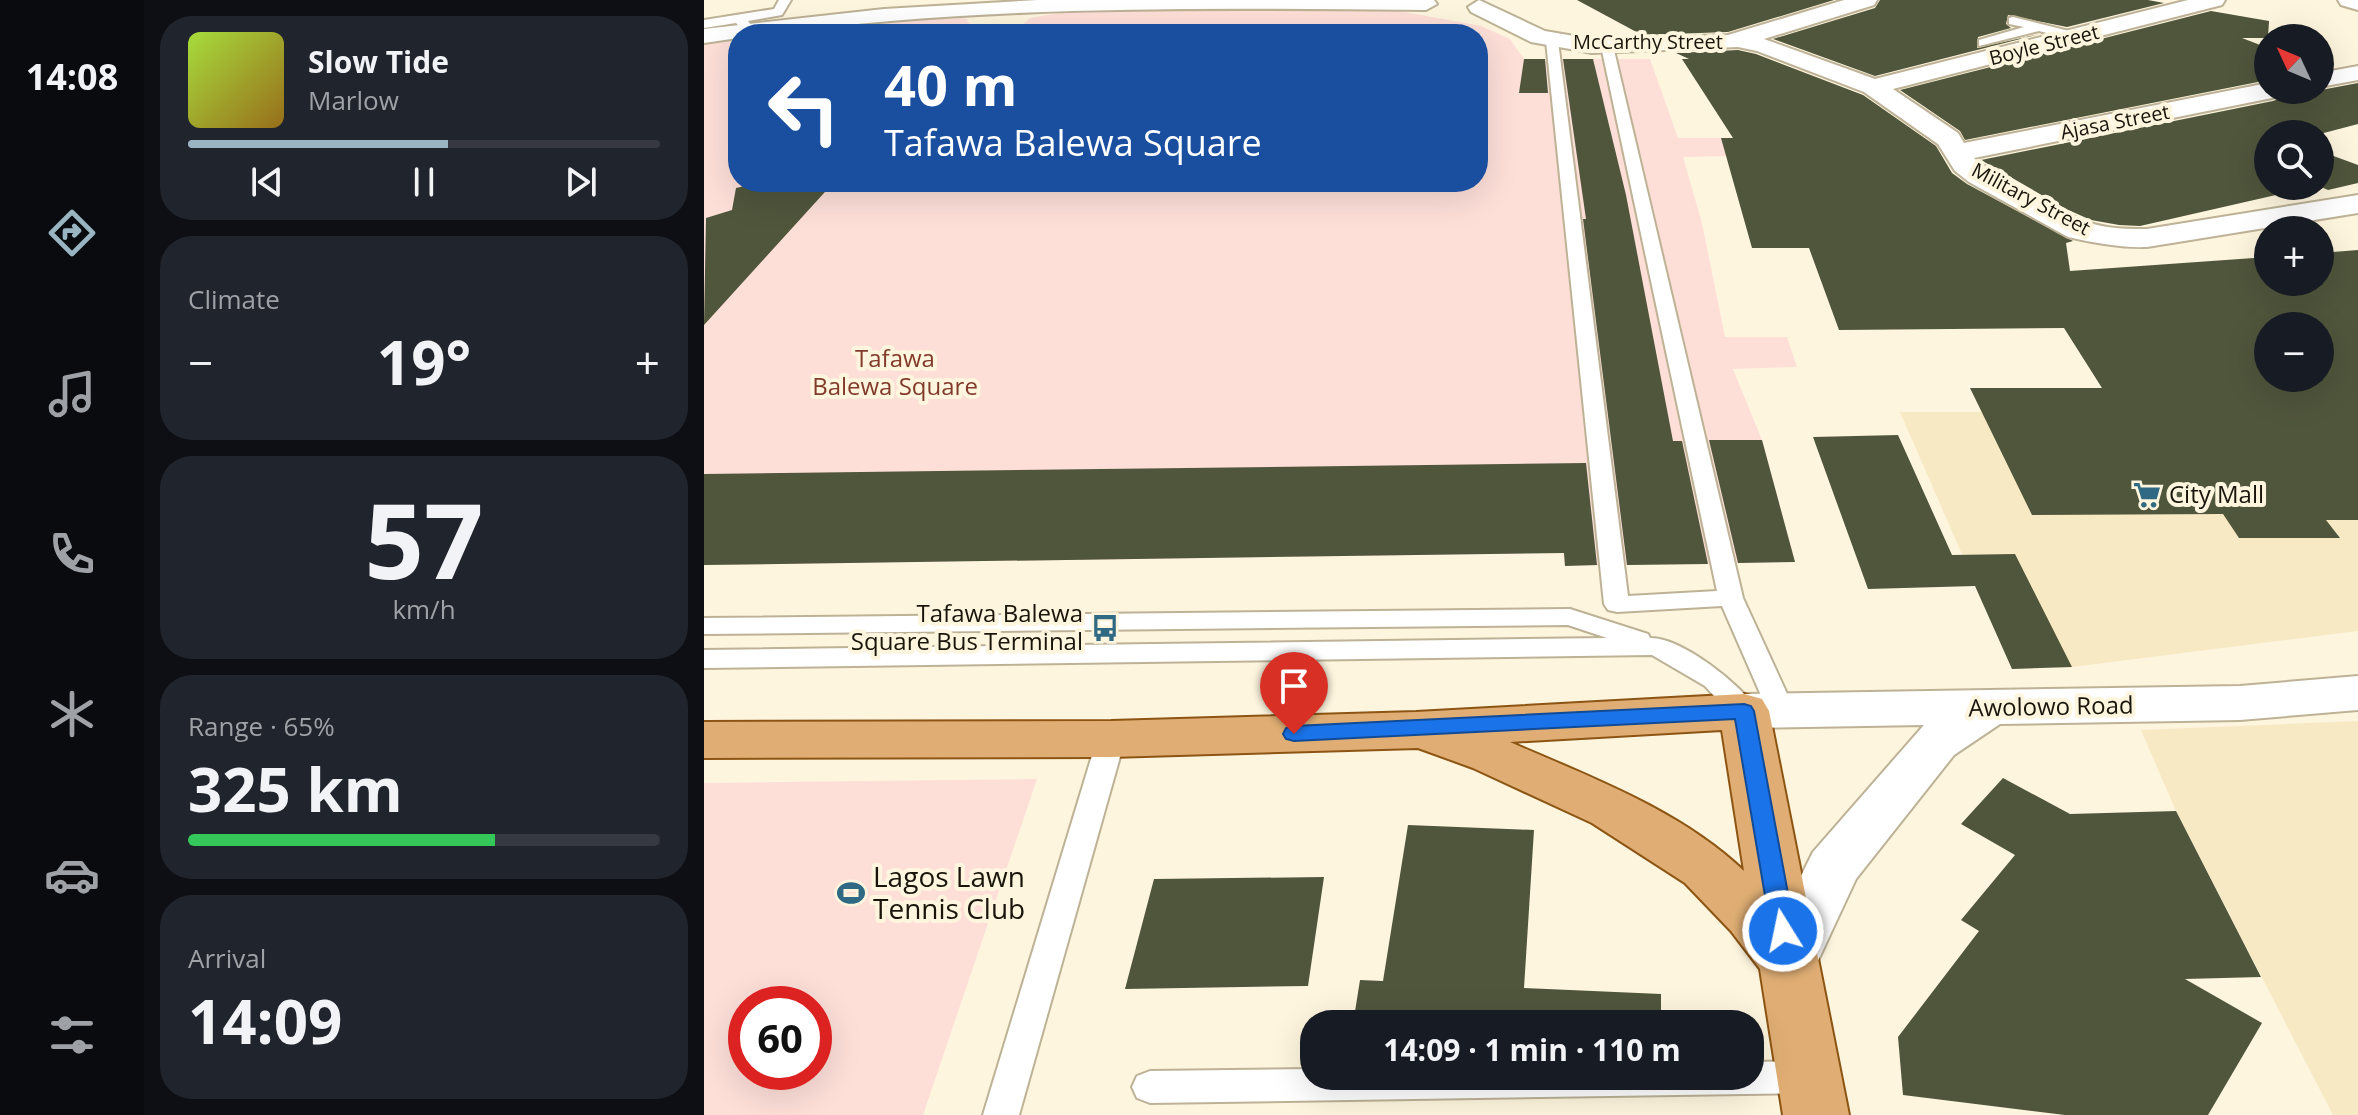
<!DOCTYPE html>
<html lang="en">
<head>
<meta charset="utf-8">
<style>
  body { margin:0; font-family:"Open Sans",sans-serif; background:#20242c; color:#f1f3f6; height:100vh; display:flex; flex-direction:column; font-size:30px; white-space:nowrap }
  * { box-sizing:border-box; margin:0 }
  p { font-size:26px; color:#9ea1a6 }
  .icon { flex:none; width:44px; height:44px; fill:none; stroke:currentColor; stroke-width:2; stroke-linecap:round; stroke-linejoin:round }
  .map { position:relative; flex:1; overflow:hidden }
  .drawer { display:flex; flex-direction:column; gap:16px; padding:16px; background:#0d0f14; width:560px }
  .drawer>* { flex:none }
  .top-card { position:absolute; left:24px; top:24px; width:760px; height:168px; border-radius:32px; box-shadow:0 8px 32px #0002; background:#1a4fa0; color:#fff; overflow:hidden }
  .needle { width:52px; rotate:314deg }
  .tools { position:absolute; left:1550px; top:24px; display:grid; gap:16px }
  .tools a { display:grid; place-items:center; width:80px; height:80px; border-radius:50%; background:#171b24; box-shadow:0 8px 32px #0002; font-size:40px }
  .speed { position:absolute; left:24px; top:986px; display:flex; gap:16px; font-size:40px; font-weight:700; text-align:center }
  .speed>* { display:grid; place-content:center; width:104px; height:104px; border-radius:50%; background:#171b24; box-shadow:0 8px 32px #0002; line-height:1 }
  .speed .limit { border:12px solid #d22; background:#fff; color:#111 }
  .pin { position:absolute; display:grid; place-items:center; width:68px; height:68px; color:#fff; margin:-82px -34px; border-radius:50% 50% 50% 0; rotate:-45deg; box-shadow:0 0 8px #0007 }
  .pin .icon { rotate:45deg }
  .me { position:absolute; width:88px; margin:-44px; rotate:350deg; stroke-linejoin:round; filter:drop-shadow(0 0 6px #0008) }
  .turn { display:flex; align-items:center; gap:28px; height:168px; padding:0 24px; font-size:36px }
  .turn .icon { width:104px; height:104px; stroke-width:2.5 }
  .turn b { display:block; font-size:56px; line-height:68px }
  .big { font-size:60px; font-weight:700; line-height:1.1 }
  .drawer .tile { flex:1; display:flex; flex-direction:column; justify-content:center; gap:12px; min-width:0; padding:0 28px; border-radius:32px; background:#20242c }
  .drawer .dial { align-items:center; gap:0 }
  .dial b { font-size:104px; line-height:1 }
  .song { display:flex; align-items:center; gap:24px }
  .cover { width:96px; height:96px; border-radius:12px; background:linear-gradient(135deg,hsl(80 70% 55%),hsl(40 70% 35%)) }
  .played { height:8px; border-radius:4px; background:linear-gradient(90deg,#9ab5c2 55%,#363941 55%) }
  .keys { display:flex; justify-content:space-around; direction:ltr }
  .heat { display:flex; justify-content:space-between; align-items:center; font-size:44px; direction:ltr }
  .charge { height:12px; border-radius:6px; background:linear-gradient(90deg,#34c759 65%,#363941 0) }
  .trip { position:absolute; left:596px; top:1010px; width:464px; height:80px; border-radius:32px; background:#171b24; box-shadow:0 8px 32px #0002; font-weight:700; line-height:80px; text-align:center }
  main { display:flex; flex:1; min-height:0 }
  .menu { display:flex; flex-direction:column; width:144px; justify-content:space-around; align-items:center; background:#090b0e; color:#9ea1a6 }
  .menu .icon { width:56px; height:56px }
  .menu .on { color:#9ab5c2 }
  .menu b { font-size:36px; color:#f1f3f6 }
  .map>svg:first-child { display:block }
  .built { fill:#f7e9c4 }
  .green { fill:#fddfd8; fill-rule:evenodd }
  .building { fill:#50563c; fill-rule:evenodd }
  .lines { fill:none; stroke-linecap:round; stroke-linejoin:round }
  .lane-casing { stroke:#bdb296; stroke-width:4 }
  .street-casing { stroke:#bdb296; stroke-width:4 }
  .secondary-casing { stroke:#bdb296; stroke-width:4 }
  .primary-casing { stroke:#8d5513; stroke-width:4 }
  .lane { fill:#fff; fill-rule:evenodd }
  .street { fill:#fff; fill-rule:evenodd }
  .secondary { fill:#fff; fill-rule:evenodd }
  .primary { fill:#e0ae74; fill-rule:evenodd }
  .route { fill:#1a73e8; stroke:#114b97; stroke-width:2 }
  .labels { text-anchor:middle; stroke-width:8; stroke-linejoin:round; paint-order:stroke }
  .far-street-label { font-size:20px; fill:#19150b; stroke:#fef5de }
  .park-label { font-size:24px; fill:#823b2b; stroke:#fef5de }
  .poi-label { font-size:24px; fill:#19150b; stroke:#fef5de; text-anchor:start }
  .street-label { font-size:24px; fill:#19150b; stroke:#fef5de }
  .near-poi-label { font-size:28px; fill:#19150b; stroke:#fef5de; text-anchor:start }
</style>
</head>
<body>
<main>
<nav class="menu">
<b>14:08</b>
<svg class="icon on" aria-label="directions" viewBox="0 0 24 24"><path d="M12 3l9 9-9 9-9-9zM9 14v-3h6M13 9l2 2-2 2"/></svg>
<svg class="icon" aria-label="music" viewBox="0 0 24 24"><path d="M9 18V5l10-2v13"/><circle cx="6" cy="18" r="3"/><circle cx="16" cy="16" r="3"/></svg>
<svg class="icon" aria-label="phone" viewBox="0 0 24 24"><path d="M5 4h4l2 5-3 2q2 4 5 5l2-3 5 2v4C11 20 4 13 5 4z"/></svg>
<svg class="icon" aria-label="climate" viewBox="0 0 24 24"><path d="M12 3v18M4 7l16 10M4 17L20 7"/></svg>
<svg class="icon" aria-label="car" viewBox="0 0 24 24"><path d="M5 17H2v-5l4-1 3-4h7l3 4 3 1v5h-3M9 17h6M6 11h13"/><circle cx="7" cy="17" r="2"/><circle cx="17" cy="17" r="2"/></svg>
<svg class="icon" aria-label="filters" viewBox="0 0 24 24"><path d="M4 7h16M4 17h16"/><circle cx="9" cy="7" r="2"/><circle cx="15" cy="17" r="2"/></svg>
</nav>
<section class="drawer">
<div class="tile">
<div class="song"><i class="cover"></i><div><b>Slow Tide</b><p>Marlow</p></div></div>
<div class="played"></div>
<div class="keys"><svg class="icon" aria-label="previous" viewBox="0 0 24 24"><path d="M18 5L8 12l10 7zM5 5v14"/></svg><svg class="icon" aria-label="pause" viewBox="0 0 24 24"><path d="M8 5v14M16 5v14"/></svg><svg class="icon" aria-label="next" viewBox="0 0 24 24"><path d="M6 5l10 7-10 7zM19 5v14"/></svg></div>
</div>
<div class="tile"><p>Climate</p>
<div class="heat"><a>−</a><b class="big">19°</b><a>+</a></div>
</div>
<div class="tile dial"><b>57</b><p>km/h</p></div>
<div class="tile"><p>Range · 65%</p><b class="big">325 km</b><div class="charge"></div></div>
<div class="tile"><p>Arrival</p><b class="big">14:09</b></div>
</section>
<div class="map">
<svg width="1654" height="1115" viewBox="0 0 1654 1115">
  <rect width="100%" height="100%" fill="#fef5de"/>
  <g class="built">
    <path d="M 1196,412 L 1450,412 L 1654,433 L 1654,631 L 1368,667 L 1308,669 Z"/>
    <path d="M 1654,721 L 1654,1115 L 1629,1115 L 1472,811 L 1437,730 Z"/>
  </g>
  <g class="green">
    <path d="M 668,6 L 777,26 L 806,39 L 820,59 L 946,59 L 974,138 L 1022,138 L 1028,156 L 979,157 L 998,223 L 1021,337 L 1083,337 L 1093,367 L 1029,369 L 1058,440 L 1091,562 L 861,566 L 859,553 L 0,565 L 0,41 L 34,36 L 34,182 L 774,182 L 774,34 L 44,34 L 246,15 L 263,19 L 267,28 L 316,27 L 326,18 L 371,10 Z"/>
    <path d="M 333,779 L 219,1115 L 0,1115 L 0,783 ZM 42,1004 L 110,1004 L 110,1072 L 42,1072 Z"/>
  </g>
  <g class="building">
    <path d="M 873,0 L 1130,0 L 1024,32 L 938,35 Z"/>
    <path d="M 1176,0 L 1444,0 L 1460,3 L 1363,27 L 1304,15 L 1302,24 L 1307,28 L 1274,37 L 1273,48 L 1336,34 L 1171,76 L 1069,39 L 1171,8 Z"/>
    <path d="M 1507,11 L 1565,21 L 1564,38 L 1538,38 L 1564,48 L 1564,80 L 1261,140 L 1256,131 L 1196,90 Z"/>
    <path d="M 1034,50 L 1052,54 L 1159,95 L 1232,146 L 1248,173 L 1263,184 L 1369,241 L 1362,243 L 1366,271 L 1564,257 L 1564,282 L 1616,282 L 1616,253 L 1654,250 L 1654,520 L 1622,520 L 1636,538 L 1535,538 L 1519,514 L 1328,515 L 1266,388 L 1398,388 L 1360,328 L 1135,330 L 1105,248 L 1048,248 L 1017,138 L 1029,138 L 978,59 L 985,59 L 972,53 ZM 1564,326 L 1616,326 L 1616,378 L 1564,378 Z"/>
    <path d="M 820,59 L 841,59 L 844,93 L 815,93 Z"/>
    <path d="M 859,59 L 889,59 L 922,195 L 969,441 L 978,441 L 1004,564 L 923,565 L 879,219 L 882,219 Z"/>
    <path d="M 1654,83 L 1654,124 L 1616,134 L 1564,134 L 1564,186 L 1616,186 L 1616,151 L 1654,165 L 1654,183 L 1624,190 L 1617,187 L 1585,192 L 1436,226 L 1415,225 L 1387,220 L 1362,209 L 1277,160 L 1569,101 L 1579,97 L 1584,90 L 1617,90 Z"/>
    <path d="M 59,182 L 130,182 L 0,325 L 2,218 L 28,210 L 32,188 Z"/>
    <path d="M 1194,435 L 1248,555 L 1311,554 L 1368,667 L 1308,669 L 1271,586 L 1164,589 L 1109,437 Z"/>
    <path d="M 1005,440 L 1058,440 L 1091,562 L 1034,563 Z"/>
    <path d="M 882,463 L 893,565 L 861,566 L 860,553 L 0,565 L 0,474 Z"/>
    <path d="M 1299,778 L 1366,814 L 1472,811 L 1557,977 L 1481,979 L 1558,1023 L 1504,1115 L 1361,1115 L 1199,1095 L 1194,1037 L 1275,931 L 1257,920 L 1311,855 L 1257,824 Z"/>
    <path d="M 704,825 L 830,830 L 820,988 L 957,994 L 957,1024 L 649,1024 L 656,980 L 679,981 Z"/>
    <path d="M 620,877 L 604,986 L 421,989 L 450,879 Z"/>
  </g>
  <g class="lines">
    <g class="lane-casing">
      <g id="lane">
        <path d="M 75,0 L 87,0 L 78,15 L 44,21 L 50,29 L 48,32 L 40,32 L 32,23 L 0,28 L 0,20 L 70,9 Z"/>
        <path d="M 1309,17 L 1377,34 L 1379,37 L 1373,41 L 1335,31 L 1275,46 L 1275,40 L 1320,27 L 1305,24 L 1305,18 Z"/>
        <path d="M 712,26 L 726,34 L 285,34 L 291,30 Z"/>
        <path d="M 848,37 L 854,41 L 924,596 L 1013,591 L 897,46 L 903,42 L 909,46 L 1039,598 L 1090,709 L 1086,716 L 1076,718 L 1066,716 L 1018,606 L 913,612 L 904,610 L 900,604 L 842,41 Z"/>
        <path d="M 866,609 L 944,634 L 946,638 C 977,637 1038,685 1054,711 L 1050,718 L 1040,720 L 1030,718 L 1001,686 L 948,655 L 0,668 L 0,650 L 903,638 L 864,625 L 0,634 L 0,618 Z"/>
        <path d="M 407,729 L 417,732 L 421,739 L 315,1115 L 279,1115 L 393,739 L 397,732 Z"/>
        <path d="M 1103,1061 L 1116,1066 L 1121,1077 L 1116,1088 L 1103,1093 L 446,1103 L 433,1098 L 428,1087 L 433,1076 L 446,1071 L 610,1069 L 610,1076 L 1046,1076 L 1046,1062 Z"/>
      </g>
    </g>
    <g class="street-casing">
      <g id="street">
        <path d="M 334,0 L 730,0 L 733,4 L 722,10 C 504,8 283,5 66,34 L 34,34 L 34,38 L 0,43 L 0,29 L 180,9 Z"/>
        <path d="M 775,0 L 841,31 L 888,39 L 1024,35 L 1140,0 L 1173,0 L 1170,5 L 1060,39 L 1171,79 L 1484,0 L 1521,0 L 1518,5 L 1189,89 L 1254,133 L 1260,143 L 1564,83 L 1564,90 L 1581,90 L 1577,95 L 1568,98 L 1270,158 C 1288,174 1363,216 1386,223 C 1405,229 1424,229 1443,229 L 1654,195 L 1654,213 L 1443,247 C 1416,248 1391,243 1364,237 L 1265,182 L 1251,171 L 1234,144 L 1160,92 L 1053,51 L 1034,47 L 888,53 L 827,42 L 767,12 L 764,7 Z"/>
        <path d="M 1634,0 L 1654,0 L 1654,10 L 1637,5 Z"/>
        <path d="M 1654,66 L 1654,80 L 1616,87 L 1616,73 Z"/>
      </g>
    </g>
    <g class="secondary-casing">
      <path id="secondary" d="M 1654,676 L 1654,710 L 1536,720 L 1296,724 L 1250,755 L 1152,879 L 1105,980 L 1084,987 L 1063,980 L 1054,962 L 1109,852 L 1220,725 L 1040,728 L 1022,723 L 1015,711 L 1022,699 L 1040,694 L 1536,686 Z"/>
    </g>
    <g class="primary-casing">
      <path id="primary" d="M 1040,694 L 1058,699 L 1065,711 L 1145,1115 L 1079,1115 L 1056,969 L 1027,931 L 981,883 L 888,823 L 769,768 L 714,748 L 407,757 L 0,758 L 0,722 L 407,721 L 712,712 ZM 1018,730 L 1040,871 C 976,810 886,777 806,742 Z"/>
    </g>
    <use href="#lane" class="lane"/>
    <use href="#street" class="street"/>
    <use href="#secondary" class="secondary"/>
    <use href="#primary" class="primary"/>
  </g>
  <path class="route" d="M 1040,704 L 1047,706 L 1050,711 L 1091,931 L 1087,938 L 1079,940 L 1070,938 L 1067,931 L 1031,719 L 590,741 L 582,739 L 579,734 L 582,728 L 590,726 Z"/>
  <defs>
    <g id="supermarket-bare" transform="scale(2.16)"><path d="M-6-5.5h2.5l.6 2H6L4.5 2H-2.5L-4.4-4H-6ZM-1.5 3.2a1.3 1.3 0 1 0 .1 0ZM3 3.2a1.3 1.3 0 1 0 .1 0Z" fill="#306983" stroke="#fef5de" stroke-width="2.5" paint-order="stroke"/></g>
    <g id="bus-bare" transform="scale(2.16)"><path d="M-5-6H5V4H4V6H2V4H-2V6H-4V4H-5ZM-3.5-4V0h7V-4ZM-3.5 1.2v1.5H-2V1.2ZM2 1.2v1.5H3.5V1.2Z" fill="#306983" stroke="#fef5de" stroke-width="2.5" paint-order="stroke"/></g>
    <g id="stadium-bare" transform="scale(2.16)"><path d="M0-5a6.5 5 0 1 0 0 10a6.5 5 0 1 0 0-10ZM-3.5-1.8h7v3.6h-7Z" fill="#306983" stroke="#fef5de" stroke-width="2.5" paint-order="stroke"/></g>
  </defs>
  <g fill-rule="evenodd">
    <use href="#supermarket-bare" x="1443" y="495"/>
    <use href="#bus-bare" x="401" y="628"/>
    <use href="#stadium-bare" x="147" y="893"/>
  </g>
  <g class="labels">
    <g class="far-street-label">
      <text x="944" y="49">McCarthy Street</text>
      <text transform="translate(1340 45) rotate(-14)" y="7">Boyle Street</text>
      <text transform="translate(1411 122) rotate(-11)" y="7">Ajasa Street</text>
      <text transform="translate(1327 199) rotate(28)" y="7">Military Street</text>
    </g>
    <g class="park-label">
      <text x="191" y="367">Tafawa<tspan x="191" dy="28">Balewa Square</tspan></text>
    </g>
    <g class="poi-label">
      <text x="1465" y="503">City Mall</text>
      <text x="379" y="622" text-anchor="end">Tafawa Balewa<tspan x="379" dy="28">Square Bus Terminal</tspan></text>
    </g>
    <g class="street-label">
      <text transform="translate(1347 707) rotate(-1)" y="8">Awolowo Road</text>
    </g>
    <g class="near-poi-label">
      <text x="169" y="887">Lagos Lawn<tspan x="169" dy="32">Tennis Club</tspan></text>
    </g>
  </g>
</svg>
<div class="tools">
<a><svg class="needle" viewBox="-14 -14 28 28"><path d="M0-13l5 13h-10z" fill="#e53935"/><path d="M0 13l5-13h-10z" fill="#9ea1a6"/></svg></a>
<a><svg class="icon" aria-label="search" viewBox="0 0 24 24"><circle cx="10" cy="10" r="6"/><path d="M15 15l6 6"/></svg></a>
<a>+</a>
<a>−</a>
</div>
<div class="speed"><div class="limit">60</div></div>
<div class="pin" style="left:590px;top:734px;background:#d93025"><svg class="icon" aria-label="arrive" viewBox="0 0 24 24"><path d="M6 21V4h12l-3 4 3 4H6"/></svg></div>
<svg class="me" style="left:1079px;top:931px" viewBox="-20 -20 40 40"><circle r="17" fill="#1a73e8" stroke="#fff" stroke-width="3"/><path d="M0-11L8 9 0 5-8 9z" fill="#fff"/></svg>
<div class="trip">14:09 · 1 min · 110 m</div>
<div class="top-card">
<div class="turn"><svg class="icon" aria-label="left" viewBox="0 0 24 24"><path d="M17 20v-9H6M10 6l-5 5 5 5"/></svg><div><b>40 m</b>Tafawa Balewa Square</div></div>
</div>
</div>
</main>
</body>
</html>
